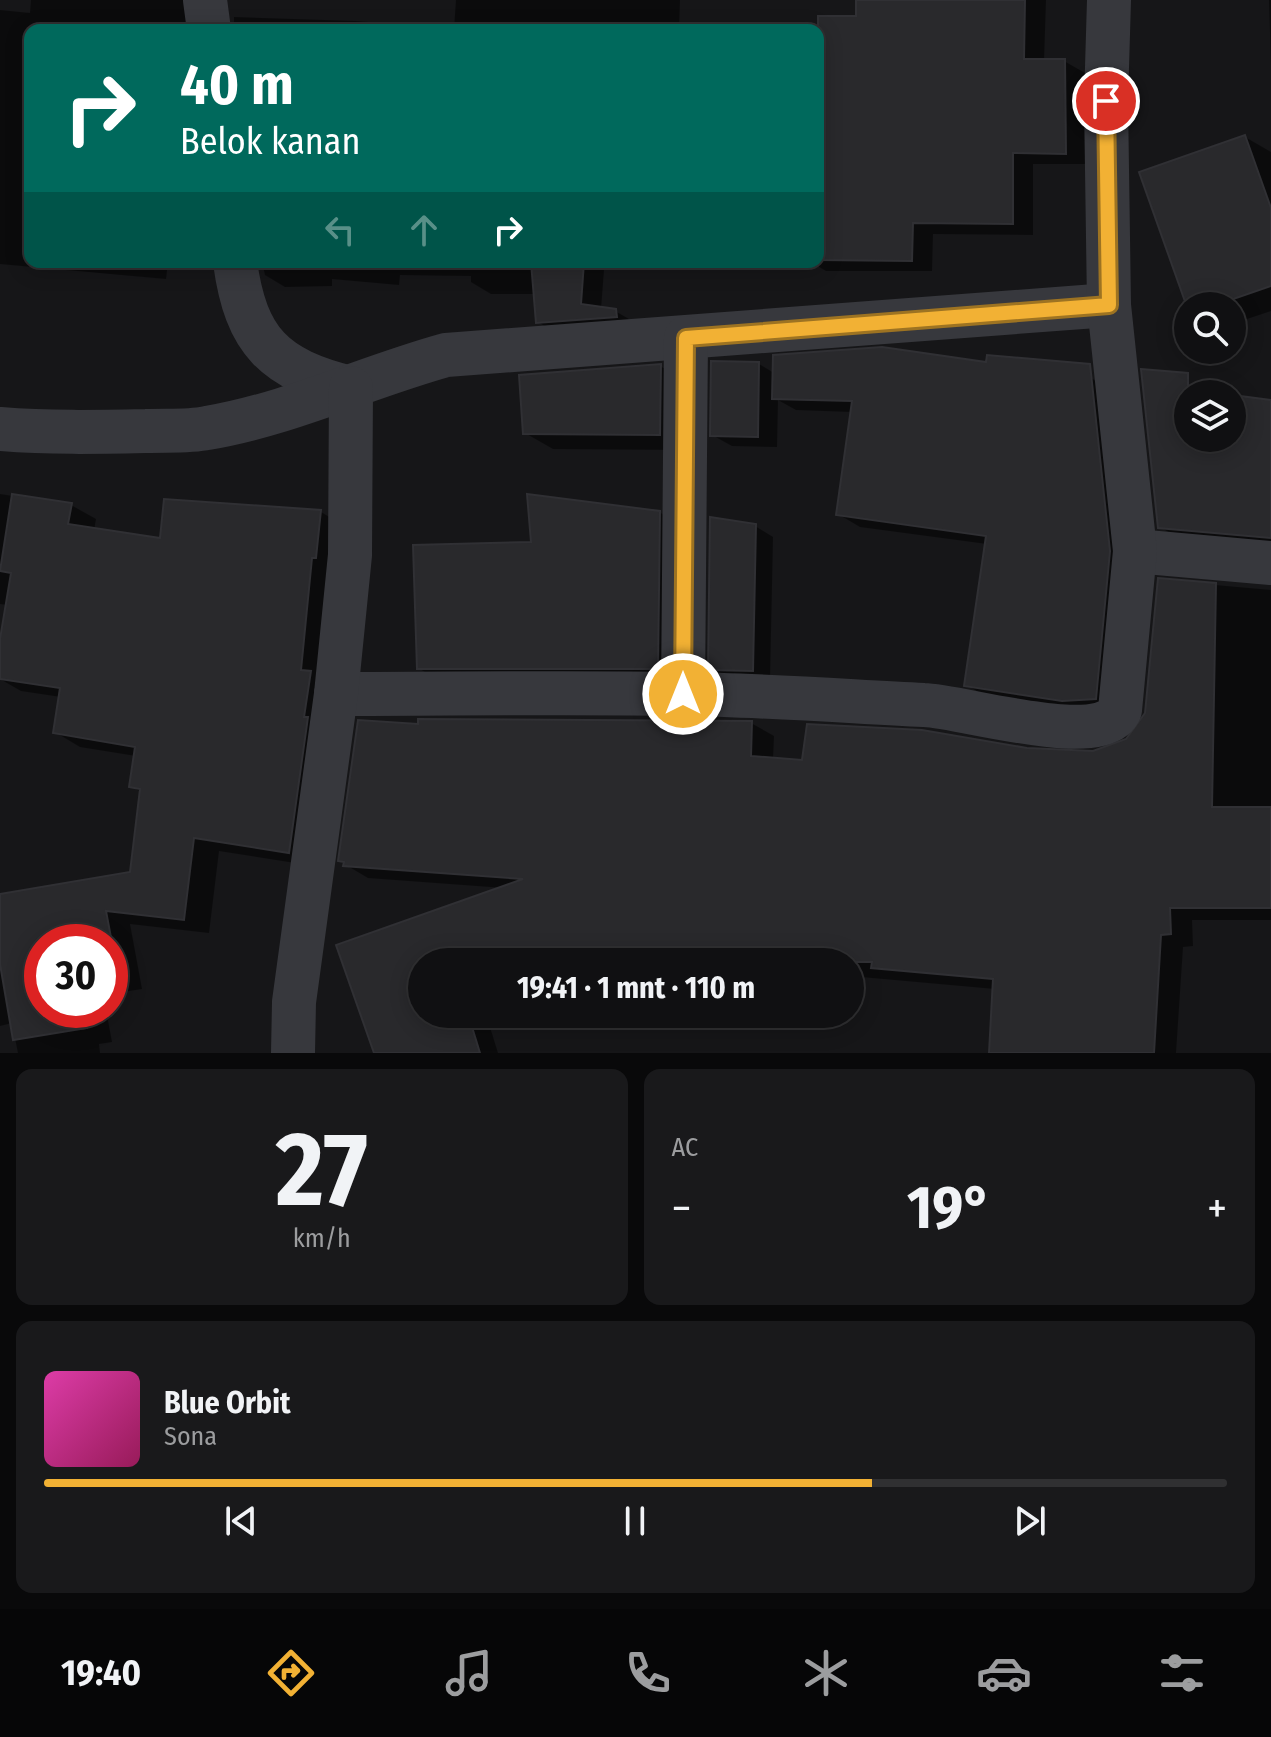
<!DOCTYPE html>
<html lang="id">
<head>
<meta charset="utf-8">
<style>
  body { margin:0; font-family:"Fira Sans Condensed",sans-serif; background:#19191b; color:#f1f3f6; height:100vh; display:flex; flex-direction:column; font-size:30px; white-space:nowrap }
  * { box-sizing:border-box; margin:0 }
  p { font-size:26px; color:#9c9d9f }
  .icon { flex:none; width:44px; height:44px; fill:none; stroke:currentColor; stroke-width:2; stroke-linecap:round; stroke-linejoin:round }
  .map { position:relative; height:1053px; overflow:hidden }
  .side { display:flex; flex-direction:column; gap:16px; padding:16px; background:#09090a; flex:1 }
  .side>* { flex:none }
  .top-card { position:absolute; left:24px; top:24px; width:800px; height:244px; border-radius:16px; box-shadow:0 4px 20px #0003,0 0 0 2px #303032; background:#00695c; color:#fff; overflow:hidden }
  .controls { position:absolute; left:1174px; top:292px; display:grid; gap:16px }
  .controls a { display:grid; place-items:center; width:72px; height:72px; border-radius:50%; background:#101012; box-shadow:0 4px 20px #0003,0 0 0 2px #303032; font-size:40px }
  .speed { position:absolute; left:24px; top:924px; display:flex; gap:16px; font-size:40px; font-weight:700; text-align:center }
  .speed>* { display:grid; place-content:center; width:104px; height:104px; border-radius:50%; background:#101012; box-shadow:0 4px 20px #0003,0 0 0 2px #303032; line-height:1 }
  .speed .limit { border:12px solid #d22; background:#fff; color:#111 }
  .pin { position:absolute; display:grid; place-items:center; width:68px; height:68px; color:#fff; margin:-34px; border:4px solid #fff; border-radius:50%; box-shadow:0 2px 8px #0007 }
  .me { position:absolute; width:88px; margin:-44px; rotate:0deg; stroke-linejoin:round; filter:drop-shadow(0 0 6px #0008) }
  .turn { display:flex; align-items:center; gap:28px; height:168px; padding:0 24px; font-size:36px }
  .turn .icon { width:104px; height:104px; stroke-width:2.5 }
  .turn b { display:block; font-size:56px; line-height:68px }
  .lanes { display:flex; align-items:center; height:76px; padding:0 24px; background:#0003; justify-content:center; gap:40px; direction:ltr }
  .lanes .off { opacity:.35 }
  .big { font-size:60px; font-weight:700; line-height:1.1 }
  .side .card { flex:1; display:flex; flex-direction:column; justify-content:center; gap:12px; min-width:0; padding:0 28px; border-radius:16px; background:#19191b }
  .side .dial { align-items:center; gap:0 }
  .dial b { font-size:104px; line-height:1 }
  .song { display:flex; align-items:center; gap:24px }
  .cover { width:96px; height:96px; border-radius:12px; background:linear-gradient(135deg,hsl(320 70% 55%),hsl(330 70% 35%)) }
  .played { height:8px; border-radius:4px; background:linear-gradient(90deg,#f2b134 70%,#303032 70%) }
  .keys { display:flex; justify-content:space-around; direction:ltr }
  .heat { display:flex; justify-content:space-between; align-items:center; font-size:44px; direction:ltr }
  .side .tiles { flex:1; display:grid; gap:16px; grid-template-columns:1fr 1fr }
  .card:last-child { grid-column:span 2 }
  .trip { position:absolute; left:408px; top:948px; width:456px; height:80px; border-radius:40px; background:#101012; box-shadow:0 4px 20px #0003,0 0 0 2px #303032; font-weight:700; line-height:80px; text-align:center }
  .tabs { display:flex; height:128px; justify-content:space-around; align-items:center; background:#060607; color:#9c9d9f }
  .tabs .icon { width:56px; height:56px }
  .tabs .on { color:#f2b134 }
  .tabs b { font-size:36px; color:#f1f3f6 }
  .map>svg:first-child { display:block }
  .shadow { fill:#0007 }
  .building { fill:#29292c; stroke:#303034; stroke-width:2 }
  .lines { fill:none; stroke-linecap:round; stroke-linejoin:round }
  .minor { stroke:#37383d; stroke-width:44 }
  .route-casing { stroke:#9d7322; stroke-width:20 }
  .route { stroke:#f2b134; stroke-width:14 }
</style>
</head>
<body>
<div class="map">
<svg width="1271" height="1053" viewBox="0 0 1271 1053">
  <rect width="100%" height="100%" fill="#161618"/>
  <g class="shadow">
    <path d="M 31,0 L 190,0 L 202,30 L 30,30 L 30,262 L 168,262 L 166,279 L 0,264 L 0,10 L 30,13 Z"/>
    <path d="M 456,0 L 680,0 L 679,30 L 234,30 L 234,17 L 356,21 L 454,29 Z"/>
    <path d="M 858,0 L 1046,0 L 1044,61 L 1064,61 L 1085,73 L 1086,164 L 1033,164 L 1033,235 L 933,234 L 932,271 L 826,271 L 811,262 L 818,262 L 818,18 L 858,18 Z"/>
    <path d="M 1269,0 L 1271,0 L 1271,66 Z"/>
    <path d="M 1245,137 L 1271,152 L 1271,311 L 1232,324 L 1232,306 L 1189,306 Z"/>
    <path d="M 262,262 L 686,262 L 604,270 L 601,309 L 615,311 L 636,323 L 558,334 L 538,322 L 536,294 L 491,294 L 471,282 L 471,276 L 400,275 L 399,285 L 332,279 L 332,286 L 285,287 L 265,275 Z"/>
    <path d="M 759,364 L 774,373 L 1091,378 L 1113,391 L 1117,710 L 988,697 L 966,685 L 987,544 L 860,527 L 838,514 L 852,412 L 796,410 L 778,400 L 777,447 L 732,446 L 712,435 Z"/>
    <path d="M 660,366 L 688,382 L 687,450 L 553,449 L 525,433 Z"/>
    <path d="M 1145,385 L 1210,394 L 1188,394 L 1188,438 L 1232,438 L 1232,397 L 1271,402 L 1271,548 L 1182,540 L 1160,527 Z"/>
    <path d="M 0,494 L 71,505 L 96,519 L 94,530 L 162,540 L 321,512 L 346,527 L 314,866 L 219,851 L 209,933 L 130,924 L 142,989 L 110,994 L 110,942 L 42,942 L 42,1010 L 106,1010 L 112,1042 L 99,1044 L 100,1053 L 18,1053 L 12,1023 L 0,1026 L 0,896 L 131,874 L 141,792 L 131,786 L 136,756 L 80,747 L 55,732 L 61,697 L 21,691 L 0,679 L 8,605 L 0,604 Z"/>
    <path d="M 659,512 L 687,528 L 685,683 L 446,684 L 418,668 L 533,544 Z"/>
    <path d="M 755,526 L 773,537 L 770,680 L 728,679 L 710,668 Z"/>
    <path d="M 1159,580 L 1271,590 L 1271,920 L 1192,920 L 1193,946 L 1183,947 L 1176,1053 L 991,1053 L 995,989 L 850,976 L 850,962 L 422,962 L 422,1014 L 486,1014 L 498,1053 L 383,1053 L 338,946 L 504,888 L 368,878 L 346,865 L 420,727 L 751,723 L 774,736 L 773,759 L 804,762 L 1088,753 L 1116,747 L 1139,729 L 1147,713 Z"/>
    <path d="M 603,1014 L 649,1014 L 649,1019 Z"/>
  </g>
  <g class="building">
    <path d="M 856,0 L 1025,0 L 1024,59 L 1065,59 L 1066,154 L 1013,153 L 1013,224 L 913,223 L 912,261 L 818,260 L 818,187 L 824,187 L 824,65 L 818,65 L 818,16 L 856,16 Z"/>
    <path d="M 1245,135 L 1271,208 L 1271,286 L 1213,306 L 1188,306 L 1188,310 L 1139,172 Z"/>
    <path d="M 531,262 L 584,262 L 581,304 L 616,309 L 617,317 L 536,323 Z"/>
    <path d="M 882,347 L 986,362 L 987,355 L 1090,364 L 1110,551 L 1096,699 L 1062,701 L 964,686 L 986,536 L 836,515 L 852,401 L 772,399 L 773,355 Z"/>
    <path d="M 711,361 L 759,362 L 758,437 L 710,436 Z"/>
    <path d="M 661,364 L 660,435 L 523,434 L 519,375 Z"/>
    <path d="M 1141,369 L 1188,373 L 1188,389 L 1225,394 L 1188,394 L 1188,438 L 1232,438 L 1232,395 L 1271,400 L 1271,538 L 1158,528 Z"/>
    <path d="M 12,494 L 72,503 L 68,524 L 160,538 L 164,499 L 321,510 L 316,558 L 312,558 L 301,670 L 311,671 L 304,717 L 308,717 L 289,853 L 194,838 L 184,920 L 106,911 L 118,975 L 110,976 L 110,942 L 42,942 L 42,1010 L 84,1010 L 87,1028 L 13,1040 L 0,964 L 0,894 L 130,872 L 140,789 L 129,787 L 135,747 L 53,733 L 60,688 L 0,679 L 0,639 L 11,573 L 0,571 Z"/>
    <path d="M 527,494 L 660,511 L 658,669 L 417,669 L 413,545 L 531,542 Z"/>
    <path d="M 710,517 L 756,524 L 753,671 L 708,670 Z"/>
    <path d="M 1158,578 L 1216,583 L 1212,807 L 1271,807 L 1271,908 L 1170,908 L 1171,934 L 1161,935 L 1154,1053 L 989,1053 L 993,979 L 871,968 L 872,962 L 422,962 L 422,1014 L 468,1014 L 480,1053 L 374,1053 L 336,945 L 523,879 L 343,866 L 344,862 L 338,861 L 358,720 L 418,724 L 418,719 L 752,721 L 751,756 L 802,760 L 807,724 L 922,730 L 1027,748 L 1093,751 L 1126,739 L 1145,713 Z"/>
  </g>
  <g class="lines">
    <g class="minor">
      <path d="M 205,0 L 209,30"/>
      <path d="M 235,262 C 246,342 274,369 351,388"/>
      <path d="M 0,429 C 49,433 97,432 146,431 C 166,430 188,432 207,428 C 290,414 366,377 446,355 L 1109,305"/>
      <path d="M 1135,551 L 1271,563"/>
      <path d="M 336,694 C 451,694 566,692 682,694 C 762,695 843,701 924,705 C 962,706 1103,750 1120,710 L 1135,551 L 1109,305 L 1106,101 L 1109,0"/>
      <path d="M 683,694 L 686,338"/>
      <path d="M 293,1053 L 294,1002 L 336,694 L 350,555 L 351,388"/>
    </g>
  </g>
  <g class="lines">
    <g class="route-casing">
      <path id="route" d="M 683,694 L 686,338 L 1109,305 L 1106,101"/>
    </g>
    <use href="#route" class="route"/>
  </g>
</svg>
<div class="controls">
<a><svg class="icon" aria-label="search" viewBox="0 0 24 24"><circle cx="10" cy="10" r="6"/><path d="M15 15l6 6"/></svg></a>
<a><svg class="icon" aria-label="layers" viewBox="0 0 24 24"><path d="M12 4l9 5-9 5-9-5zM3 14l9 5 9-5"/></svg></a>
</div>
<div class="speed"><div class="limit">30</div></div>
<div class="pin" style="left:1106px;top:101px;background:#d93025"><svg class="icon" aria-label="arrive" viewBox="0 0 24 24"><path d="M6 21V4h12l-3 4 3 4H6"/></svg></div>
<svg class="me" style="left:683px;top:694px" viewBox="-20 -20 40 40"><circle r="17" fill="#f2b134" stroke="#fff" stroke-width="3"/><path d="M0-11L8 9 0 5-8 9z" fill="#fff"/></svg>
<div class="trip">19:41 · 1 mnt · 110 m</div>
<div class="top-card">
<div class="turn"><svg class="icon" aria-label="right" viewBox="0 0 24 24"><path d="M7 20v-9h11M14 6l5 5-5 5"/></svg><div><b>40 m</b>Belok kanan</div></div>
<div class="lanes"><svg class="icon off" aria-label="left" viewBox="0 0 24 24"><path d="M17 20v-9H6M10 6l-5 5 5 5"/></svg><svg class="icon off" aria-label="ahead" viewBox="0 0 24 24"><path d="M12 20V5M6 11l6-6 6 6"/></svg><svg class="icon" aria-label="right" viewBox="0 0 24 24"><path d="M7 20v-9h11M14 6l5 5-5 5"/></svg></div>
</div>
</div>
<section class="side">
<div class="tiles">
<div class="card dial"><b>27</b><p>km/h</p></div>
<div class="card"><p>AC</p>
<div class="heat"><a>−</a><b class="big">19°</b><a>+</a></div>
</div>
<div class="card">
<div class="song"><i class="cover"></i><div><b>Blue Orbit</b><p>Sona</p></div></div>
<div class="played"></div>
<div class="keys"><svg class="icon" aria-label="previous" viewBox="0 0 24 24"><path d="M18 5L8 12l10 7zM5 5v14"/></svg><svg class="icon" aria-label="pause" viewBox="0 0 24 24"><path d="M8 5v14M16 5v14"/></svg><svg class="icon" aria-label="next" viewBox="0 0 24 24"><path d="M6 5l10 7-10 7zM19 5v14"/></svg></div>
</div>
</div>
</section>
<nav class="tabs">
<b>19:40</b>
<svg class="icon on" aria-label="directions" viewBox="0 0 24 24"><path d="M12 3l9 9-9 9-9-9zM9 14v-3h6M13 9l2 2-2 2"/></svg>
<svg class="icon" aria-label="music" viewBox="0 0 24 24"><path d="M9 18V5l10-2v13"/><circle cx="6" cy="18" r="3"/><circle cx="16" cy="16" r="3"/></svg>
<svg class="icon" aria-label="phone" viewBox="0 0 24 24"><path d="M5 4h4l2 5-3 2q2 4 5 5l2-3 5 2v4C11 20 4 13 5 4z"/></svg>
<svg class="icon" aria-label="climate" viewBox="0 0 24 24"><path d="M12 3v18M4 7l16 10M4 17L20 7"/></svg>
<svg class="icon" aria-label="car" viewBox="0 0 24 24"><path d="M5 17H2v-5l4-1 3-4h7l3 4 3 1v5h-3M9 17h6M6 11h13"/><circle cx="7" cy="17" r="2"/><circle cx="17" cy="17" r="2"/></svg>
<svg class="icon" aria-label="filters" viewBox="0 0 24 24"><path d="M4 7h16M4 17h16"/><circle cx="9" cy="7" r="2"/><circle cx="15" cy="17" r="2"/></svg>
</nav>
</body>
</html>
